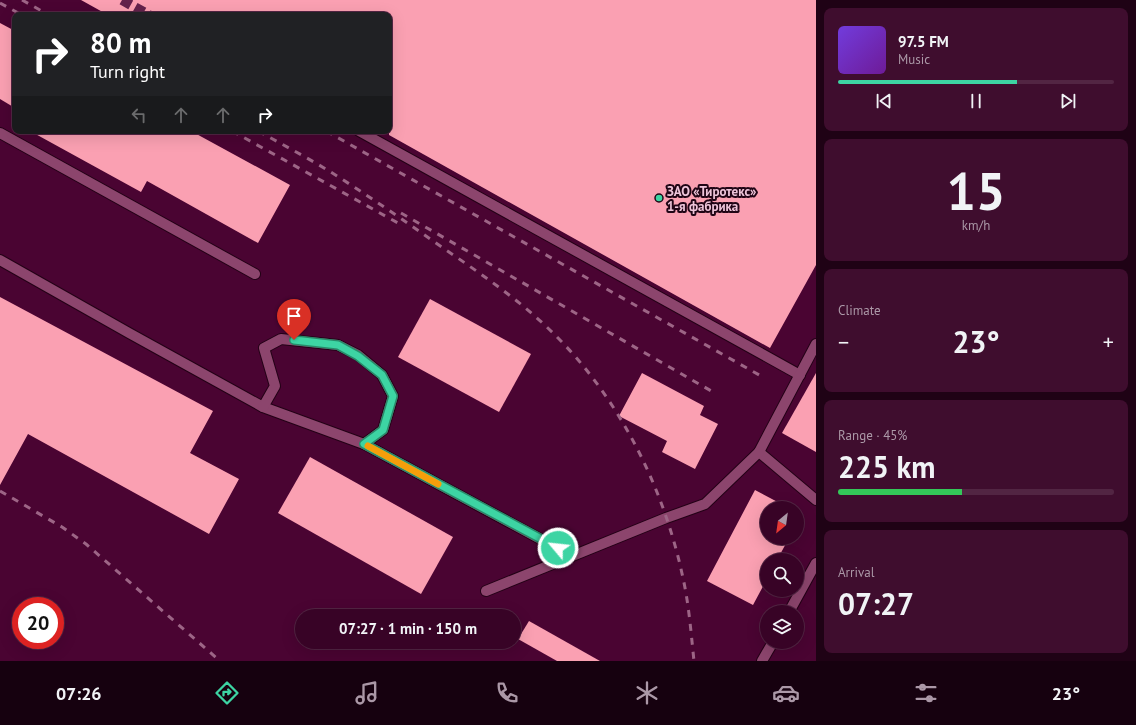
<!DOCTYPE html>
<html lang="en">
<head>
<meta charset="utf-8">
<style>
  body { margin:0; font-family:"PT Sans",sans-serif; background:#3f0d2e; color:#f1f3f6; height:100vh; display:flex; flex-direction:column; font-size:15px; white-space:nowrap }
  * { box-sizing:border-box; margin:0 }
  p { font-size:13px; color:#ab98a7 }
  .icon { flex:none; width:22px; height:22px; fill:none; stroke:currentColor; stroke-width:2; stroke-linecap:round; stroke-linejoin:round }
  .map { position:relative; flex:1; overflow:hidden }
  .sheet { display:flex; flex-direction:column; gap:8px; padding:8px; background:#1f0215; width:320px }
  .sheet>* { flex:none }
  .guide { position:absolute; left:12px; top:12px; width:380px; height:122px; border-radius:8px; box-shadow:0 4px 16px #0002,0 0 0 1px #522543; background:#202124; color:#fff; overflow:hidden }
  .needle { width:26px; rotate:209deg }
  .buttons { position:absolute; left:760px; top:501px; display:grid; gap:8px }
  .buttons a { display:grid; place-items:center; width:44px; height:44px; border-radius:50%; background:#380326; box-shadow:0 4px 16px #0002,0 0 0 1px #522543; font-size:20px }
  .speed { position:absolute; left:12px; top:597px; display:flex; gap:8px; font-size:20px; font-weight:700; text-align:center }
  .speed>* { display:grid; place-content:center; width:52px; height:52px; border-radius:50%; background:#380326; box-shadow:0 4px 16px #0002,0 0 0 1px #522543; line-height:1 }
  .speed .limit { border:6px solid #d22; background:#fff; color:#111 }
  .pin { position:absolute; display:grid; place-items:center; width:34px; height:34px; color:#fff; margin:-41px -17px; border-radius:50% 50% 50% 0; rotate:-45deg; box-shadow:0 0 4px #0007 }
  .pin .icon { rotate:45deg }
  .me { position:absolute; width:44px; margin:-22px; rotate:298deg; stroke-linejoin:round; filter:drop-shadow(0 0 3px #0008) }
  .turn { display:flex; align-items:center; gap:14px; height:84px; padding:0 12px; font-size:18px }
  .turn .icon { width:52px; height:52px; stroke-width:2.5 }
  .turn b { display:block; font-size:28px; line-height:34px }
  .lanes { display:flex; align-items:center; height:38px; padding:0 12px; background:#0003; justify-content:center; gap:20px; direction:ltr }
  .lanes .off { opacity:.35 }
  .big { font-size:30px; font-weight:600; line-height:1.1 }
  .sheet .card { flex:1; display:flex; flex-direction:column; justify-content:center; gap:6px; min-width:0; padding:0 14px; border-radius:8px; background:#3f0d2e }
  .sheet .dial { align-items:center; gap:0 }
  .dial b { font-size:52px; line-height:1 }
  .song { display:flex; align-items:center; gap:12px }
  .cover { width:48px; height:48px; border-radius:6px; background:linear-gradient(135deg,hsl(260 70% 55%),hsl(280 70% 35%)) }
  .played { height:4px; border-radius:2px; background:linear-gradient(90deg,#3dd4a3 65%,#522543 65%) }
  .keys { display:flex; justify-content:space-around; direction:ltr }
  .heat { display:flex; justify-content:space-between; align-items:center; font-size:22px; direction:ltr }
  .charge { height:6px; border-radius:3px; background:linear-gradient(90deg,#34c759 45%,#522543 0) }
  .trip { position:absolute; left:295px; top:609px; width:226px; height:40px; border-radius:20px; background:#380326; box-shadow:0 4px 16px #0002,0 0 0 1px #522543; font-weight:600; line-height:40px; text-align:center }
  .dock { display:flex; height:64px; justify-content:space-around; align-items:center; background:#16010f; color:#ab98a7 }
  .dock .icon { width:28px; height:28px }
  .dock .selected { color:#3dd4a3 }
  .dock b { font-size:18px; color:#f1f3f6 }
  main { display:flex; flex:1; min-height:0 }
  .map>svg:first-child { display:block }
  .building { fill:#faa0b2 }
  .lines { fill:none; stroke-linecap:round; stroke-linejoin:round }
  .minor-tunnel { stroke:#63214b; stroke-width:10; stroke-dasharray:10 5; stroke-linecap:butt }
  .minor-casing { stroke:#230216; stroke-width:12 }
  .minor { stroke:#8c456d; stroke-width:10 }
  .rail { stroke:#9d6586; stroke-width:3; stroke-dasharray:7 7; stroke-linecap:butt }
  .route-casing { stroke:#288a6a; stroke-width:10 }
  .route { stroke:#3dd4a3; stroke-width:7 }
  .slow { stroke:#f59e0b; stroke-width:7 }
  .poi-dot { fill:#3dd4a3; stroke:#200515; stroke-width:1.5 }
  .labels { text-anchor:middle; stroke-width:4; stroke-linejoin:round; paint-order:stroke }
  .poi-label { font-size:13px; font-weight:bold; fill:#eec4d9; stroke:#200515; text-anchor:start }
</style>
</head>
<body>
<main>
<div class="map">
<svg width="816" height="661" viewBox="0 0 816 661">
  <rect width="100%" height="100%" fill="#4a0432"/>
  <g class="building">
    <path d="M 81,0 L 816,0 L 816,265 L 770,348 L 389,135 L 389,15 L 108,15 Z"/>
    <path d="M 0,23 L 15,31 L 15,108 L 0,99 Z"/>
    <path d="M 30,131 L 191,131 L 290,185 L 258,243 L 147,181 L 141,192 Z"/>
    <path d="M 0,297 L 213,411 L 190,453 L 239,479 L 209,534 L 28,434 L 0,485 Z"/>
    <path d="M 430,299 L 531,354 L 499,412 L 398,357 Z"/>
    <path d="M 642,373 L 704,406 L 700,415 L 718,424 L 695,469 L 662,452 L 667,441 L 619,416 Z"/>
    <path d="M 816,373 L 816,452 L 782,433 Z"/>
    <path d="M 310,457 L 453,537 L 421,594 L 278,513 Z"/>
    <path d="M 755,490 L 789,508 L 767,508 L 767,538 L 789,538 L 777,560 L 767,560 L 767,579 L 753,605 L 707,581 Z"/>
    <path d="M 529,621 L 600,661 L 557,661 L 518,639 Z"/>
  </g>
  <g class="lines">
    <path class="minor-tunnel" d="M 122,0 L 149,15"/>
    <g class="minor-casing">
      <g id="minor">
        <path d="M 359,131 L 800,375"/>
        <path d="M 0,133 L 255,274"/>
        <path d="M 0,260 L 129,333 L 263,407 L 364,444 L 572,556"/>
        <path d="M 263,407 L 275,386 L 264,348 L 281,339 L 338,345 L 358,355 L 382,375 L 393,396 L 383,430 L 364,444"/>
        <path d="M 759,452 L 816,500"/>
        <path d="M 486,591 L 666,518 L 705,504 L 759,452 L 816,344"/>
        <path d="M 789,612 L 816,563"/>
        <path d="M 762,661 L 773,642"/>
      </g>
    </g>
    <use href="#minor" class="minor"/>
    <g class="rail">
      <path d="M 22,0 L 49,15"/>
      <path d="M 0,3 L 22,15"/>
      <path d="M 232,131 L 398,223"/>
      <path d="M 258,131 C 285,146 312,160 337,176 C 370,197 402,219 433,241 C 475,270 518,298 554,334 C 620,399 664,488 683,578 C 689,605 691,633 694,661"/>
      <path d="M 326,131 L 761,376"/>
      <path d="M 401,213 L 713,392"/>
      <path d="M 0,491 L 62,527 L 86,544 L 220,661"/>
    </g>
  </g>
  <g class="lines">
    <g class="route-casing">
      <path id="route" d="M 294,340 L 338,345 L 358,356 L 382,375 L 393,396 L 383,430 L 364,444 L 558,548"/>
    </g>
    <use href="#route" class="route"/>
    <path class="slow" d="M 368,446 L 438,484"/>
  </g>
  <circle class="poi-dot" cx="659" cy="198" r="4"/>
  <g class="labels">
    <g class="poi-label">
      <text x="667" y="196">ЗАО «Тиротекс»<tspan x="667" dy="15">1-я фабрика</tspan></text>
    </g>
  </g>
</svg>
<div class="buttons">
<a><svg class="needle" viewBox="-14 -14 28 28"><path d="M0-13l5 13h-10z" fill="#e53935"/><path d="M0 13l5-13h-10z" fill="#ab98a7"/></svg></a>
<a><svg class="icon" aria-label="search" viewBox="0 0 24 24"><circle cx="10" cy="10" r="6"/><path d="M15 15l6 6"/></svg></a>
<a><svg class="icon" aria-label="layers" viewBox="0 0 24 24"><path d="M12 4l9 5-9 5-9-5zM3 14l9 5 9-5"/></svg></a>
</div>
<div class="speed"><div class="limit">20</div></div>
<div class="pin" style="left:294px;top:340px;background:#d93025"><svg class="icon" aria-label="arrive" viewBox="0 0 24 24"><path d="M6 21V4h12l-3 4 3 4H6"/></svg></div>
<svg class="me" style="left:558px;top:548px" viewBox="-20 -20 40 40"><circle r="17" fill="#3dd4a3" stroke="#fff" stroke-width="3"/><path d="M0-11L8 9 0 5-8 9z" fill="#fff"/></svg>
<div class="trip">07:27 · 1 min · 150 m</div>
<div class="guide">
<div class="turn"><svg class="icon" aria-label="right" viewBox="0 0 24 24"><path d="M7 20v-9h11M14 6l5 5-5 5"/></svg><div><b>80 m</b>Turn right</div></div>
<div class="lanes"><svg class="icon off" aria-label="left" viewBox="0 0 24 24"><path d="M17 20v-9H6M10 6l-5 5 5 5"/></svg><svg class="icon off" aria-label="ahead" viewBox="0 0 24 24"><path d="M12 20V5M6 11l6-6 6 6"/></svg><svg class="icon off" aria-label="ahead" viewBox="0 0 24 24"><path d="M12 20V5M6 11l6-6 6 6"/></svg><svg class="icon" aria-label="right" viewBox="0 0 24 24"><path d="M7 20v-9h11M14 6l5 5-5 5"/></svg></div>
</div>
</div>
<section class="sheet">
<div class="card">
<div class="song"><i class="cover"></i><div><b>97.5 FM</b><p>Music</p></div></div>
<div class="played"></div>
<div class="keys"><svg class="icon" aria-label="previous" viewBox="0 0 24 24"><path d="M18 5L8 12l10 7zM5 5v14"/></svg><svg class="icon" aria-label="pause" viewBox="0 0 24 24"><path d="M8 5v14M16 5v14"/></svg><svg class="icon" aria-label="next" viewBox="0 0 24 24"><path d="M6 5l10 7-10 7zM19 5v14"/></svg></div>
</div>
<div class="card dial"><b>15</b><p>km/h</p></div>
<div class="card"><p>Climate</p>
<div class="heat"><a>−</a><b class="big">23°</b><a>+</a></div>
</div>
<div class="card"><p>Range · 45%</p><b class="big">225 km</b><div class="charge"></div></div>
<div class="card"><p>Arrival</p><b class="big">07:27</b></div>
</section>
</main>
<nav class="dock">
<b>07:26</b>
<svg class="icon selected" aria-label="directions" viewBox="0 0 24 24"><path d="M12 3l9 9-9 9-9-9zM9 14v-3h6M13 9l2 2-2 2"/></svg>
<svg class="icon" aria-label="music" viewBox="0 0 24 24"><path d="M9 18V5l10-2v13"/><circle cx="6" cy="18" r="3"/><circle cx="16" cy="16" r="3"/></svg>
<svg class="icon" aria-label="phone" viewBox="0 0 24 24"><path d="M5 4h4l2 5-3 2q2 4 5 5l2-3 5 2v4C11 20 4 13 5 4z"/></svg>
<svg class="icon" aria-label="climate" viewBox="0 0 24 24"><path d="M12 3v18M4 7l16 10M4 17L20 7"/></svg>
<svg class="icon" aria-label="car" viewBox="0 0 24 24"><path d="M5 17H2v-5l4-1 3-4h7l3 4 3 1v5h-3M9 17h6M6 11h13"/><circle cx="7" cy="17" r="2"/><circle cx="17" cy="17" r="2"/></svg>
<svg class="icon" aria-label="filters" viewBox="0 0 24 24"><path d="M4 7h16M4 17h16"/><circle cx="9" cy="7" r="2"/><circle cx="15" cy="17" r="2"/></svg>
<b>23°</b>
</nav>
</body>
</html>
